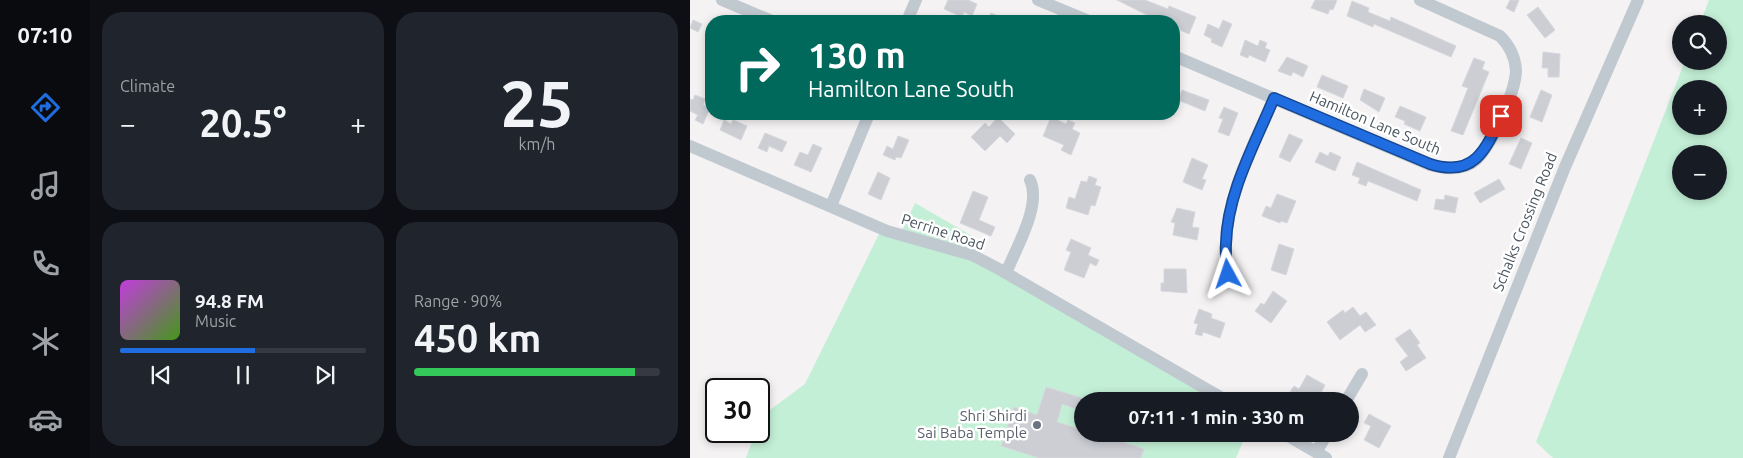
<!DOCTYPE html>
<html lang="en">
<head>
<meta charset="utf-8">
<style>
  body { margin:0; font-family:Ubuntu,sans-serif; background:#20242c; color:#f1f3f6; height:100vh; display:flex; flex-direction:column; font-size:19px; white-space:nowrap }
  * { box-sizing:border-box; margin:0 }
  p { font-size:16px; color:#9ea1a6 }
  .icon { flex:none; width:28px; height:28px; fill:none; stroke:currentColor; stroke-width:2; stroke-linecap:round; stroke-linejoin:round }
  .map { position:relative; flex:1; overflow:hidden }
  .side { display:flex; flex-direction:column; gap:12px; padding:12px; background:#0d0f14; width:600px }
  .side>* { flex:none }
  .banner { position:absolute; left:15px; top:15px; width:475px; height:105px; border-radius:20px; box-shadow:0 2px 8px #0003; background:#00695c; color:#fff; overflow:hidden }
  .controls { position:absolute; left:982px; top:15px; display:grid; gap:10px }
  .controls a { display:grid; place-items:center; width:55px; height:55px; border-radius:50%; background:#171b24; box-shadow:0 2px 8px #0003; font-size:25px }
  .speed { position:absolute; left:15px; top:378px; display:flex; gap:10px; font-size:25px; font-weight:700; text-align:center }
  .speed>* { display:grid; place-content:center; width:65px; height:65px; border-radius:50%; background:#171b24; box-shadow:0 2px 8px #0003; line-height:1 }
  .speed .limit { border:2px solid #111; border-radius:8px; background:#fff; color:#111 }
  .pin { position:absolute; display:grid; place-items:center; width:42px; height:42px; color:#fff; margin:-21px; border-radius:10px; box-shadow:0 2px 8px #0006 }
  .me { position:absolute; width:55px; margin:-28px; rotate:355deg; stroke-linejoin:round; filter:drop-shadow(0 0 4px #0008) }
  .turn { display:flex; align-items:center; gap:18px; height:105px; padding:0 20px; font-size:22px }
  .turn .icon { width:65px; height:65px; stroke-width:2.5 }
  .turn b { display:block; font-size:35px; line-height:42px }
  .big { font-size:38px; font-weight:700; line-height:1.1 }
  .side .widget { flex:1; display:flex; flex-direction:column; justify-content:center; gap:8px; min-width:0; padding:0 18px; border-radius:20px; background:#20242c }
  .side .dial { align-items:center; gap:0 }
  .dial b { font-size:65px; line-height:1 }
  .song { display:flex; align-items:center; gap:15px }
  .cover { width:60px; height:60px; border-radius:8px; background:linear-gradient(135deg,hsl(290 70% 55%),hsl(100 70% 35%)) }
  .played { height:5px; border-radius:2px; background:linear-gradient(90deg,#206de1 55%,#363941 55%) }
  .keys { display:flex; justify-content:space-around; direction:ltr }
  .heat { display:flex; justify-content:space-between; align-items:center; font-size:28px; direction:ltr }
  .charge { height:8px; border-radius:4px; background:linear-gradient(90deg,#34c759 90%,#363941 0) }
  .side .tiles { flex:1; display:grid; gap:12px; grid-template-columns:repeat(2,1fr) }
  .trip { position:absolute; left:384px; top:392px; width:285px; height:50px; border-radius:25px; background:#171b24; box-shadow:0 2px 8px #0003; font-weight:700; line-height:50px; text-align:center }
  main { display:flex; flex:1; min-height:0 }
  .dock { display:flex; flex-direction:column; width:90px; justify-content:space-around; align-items:center; background:#090b0e; color:#9ea1a6 }
  .dock .icon { width:35px; height:35px }
  .dock .selected { color:#206de1 }
  .dock b { font-size:22px; color:#f1f3f6 }
  .map>svg:first-child { display:block }
  .green { fill:#c3efd6; fill-rule:evenodd }
  .building { fill:#ccced4; stroke:#d6d8dd }
  .lines { fill:none; stroke-linecap:round; stroke-linejoin:round }
  .minor { stroke:#c1c9d0; stroke-width:12 }
  .route-casing { stroke:#154792; stroke-width:12 }
  .route { stroke:#206de1; stroke-width:9 }
  .worship-dot { fill:#6b7280; stroke:#fff; stroke-width:2 }
  .labels { text-anchor:middle; stroke-width:5; stroke-linejoin:round; paint-order:stroke }
  .street-label { font-size:15px; fill:#4a555f; stroke:#fff }
  .worship-label { font-size:15px; fill:#5b616d; stroke:#fff; text-anchor:end }
</style>
</head>
<body>
<main>
<nav class="dock">
<b>07:10</b>
<svg class="icon selected" aria-label="directions" viewBox="0 0 24 24"><path d="M12 3l9 9-9 9-9-9zM9 14v-3h6M13 9l2 2-2 2"/></svg>
<svg class="icon" aria-label="music" viewBox="0 0 24 24"><path d="M9 18V5l10-2v13"/><circle cx="6" cy="18" r="3"/><circle cx="16" cy="16" r="3"/></svg>
<svg class="icon" aria-label="phone" viewBox="0 0 24 24"><path d="M5 4h4l2 5-3 2q2 4 5 5l2-3 5 2v4C11 20 4 13 5 4z"/></svg>
<svg class="icon" aria-label="climate" viewBox="0 0 24 24"><path d="M12 3v18M4 7l16 10M4 17L20 7"/></svg>
<svg class="icon" aria-label="car" viewBox="0 0 24 24"><path d="M5 17H2v-5l4-1 3-4h7l3 4 3 1v5h-3M9 17h6M6 11h13"/><circle cx="7" cy="17" r="2"/><circle cx="17" cy="17" r="2"/></svg>
</nav>
<section class="side">
<div class="tiles">
<div class="widget"><p>Climate</p>
<div class="heat"><a>−</a><b class="big">20.5°</b><a>+</a></div>
</div>
<div class="widget dial"><b>25</b><p>km/h</p></div>
<div class="widget">
<div class="song"><i class="cover"></i><div><b>94.8 FM</b><p>Music</p></div></div>
<div class="played"></div>
<div class="keys"><svg class="icon" aria-label="previous" viewBox="0 0 24 24"><path d="M18 5L8 12l10 7zM5 5v14"/></svg><svg class="icon" aria-label="pause" viewBox="0 0 24 24"><path d="M8 5v14M16 5v14"/></svg><svg class="icon" aria-label="next" viewBox="0 0 24 24"><path d="M6 5l10 7-10 7zM19 5v14"/></svg></div>
</div>
<div class="widget"><p>Range · 90%</p><b class="big">450 km</b><div class="charge"></div></div>
</div>
</section>
<div class="map">
<svg width="1053" height="458" viewBox="0 0 1053 458">
  <rect width="100%" height="100%" fill="#f4f2f2"/>
  <g class="green">
    <path d="M 1019,0 L 1053,0 L 1053,458 L 863,458 L 846,442 L 995,61 L 1029,61 L 1029,24 L 1010,24 ZM 991,89 L 1029,89 L 1029,126 L 991,126 ZM 991,154 L 1029,154 L 1029,191 L 991,191 Z"/>
    <path d="M 225,203 L 289,240 L 290,259 L 533,401 L 392,401 L 392,434 L 556,434 L 546,458 L 56,458 L 66,431 L 69,431 L 73,415 L 115,384 L 193,226 L 211,233 Z"/>
  </g>
  <g class="building">
    <path d="M 258,0 L 278,0 L 287,4 L 282,16 L 274,12 L 272,17 L 254,9 Z"/>
    <path d="M 427,0 L 455,0 L 478,9 L 479,6 L 506,17 L 499,34 L 490,30 L 490,28 L 484,25 L 484,21 L 476,21 L 462,15 L 461,17 Z"/>
    <path d="M 625,0 L 647,0 L 643,10 L 640,9 L 638,14 L 621,8 Z"/>
    <path d="M 820,0 L 829,0 L 824,12 L 816,8 Z"/>
    <path d="M 662,1 L 679,8 L 678,12 L 700,21 L 701,17 L 766,46 L 761,57 L 684,24 L 683,27 L 657,16 Z"/>
    <path d="M 848,7 L 865,30 L 855,38 L 837,15 Z"/>
    <path d="M 301,13 L 320,21 L 297,21 Z"/>
    <path d="M 3,20 L 12,24 L 8,32 L 0,28 Z"/>
    <path d="M 533,20 L 542,24 L 532,47 L 521,42 L 522,39 L 514,35 L 518,24 L 529,29 Z"/>
    <path d="M 555,40 L 568,46 L 570,40 L 577,43 L 575,48 L 580,50 L 575,62 L 559,55 L 558,58 L 550,55 Z"/>
    <path d="M 853,52 L 870,54 L 869,77 L 858,77 L 858,68 L 852,68 Z"/>
    <path d="M 597,57 L 618,66 L 613,77 L 603,72 L 601,76 L 588,71 Z"/>
    <path d="M 784,58 L 795,62 L 792,69 L 799,72 L 773,135 L 761,131 L 778,88 L 772,86 Z"/>
    <path d="M 632,75 L 658,86 L 653,98 L 627,87 Z"/>
    <path d="M 674,89 L 695,98 L 689,112 L 670,100 Z"/>
    <path d="M 492,90 L 519,100 L 515,111 L 488,100 Z"/>
    <path d="M 851,90 L 862,95 L 852,122 L 840,117 Z"/>
    <path d="M 5,95 L 15,99 L 13,105 L 20,108 L 13,124 L 5,120 L 8,115 L 0,111 L 0,99 L 3,100 Z"/>
    <path d="M 710,106 L 736,117 L 730,131 L 714,124 L 715,121 L 705,117 Z"/>
    <path d="M 534,107 L 548,113 L 539,136 L 528,132 L 533,119 L 529,118 Z"/>
    <path d="M 308,117 L 325,134 L 317,143 L 310,136 L 295,151 L 281,137 L 295,123 L 299,127 Z"/>
    <path d="M 361,117 L 376,124 L 378,120 L 385,123 L 382,129 L 390,133 L 381,155 L 371,150 L 374,145 L 353,136 Z"/>
    <path d="M 34,120 L 41,124 L 43,120 L 57,126 L 51,140 L 30,130 Z"/>
    <path d="M 75,133 L 97,142 L 92,152 L 79,146 L 77,152 L 68,148 Z"/>
    <path d="M 599,134 L 613,140 L 600,162 L 589,157 Z"/>
    <path d="M 208,136 L 219,140 L 211,158 L 206,157 L 205,160 L 193,155 L 197,146 L 203,149 Z"/>
    <path d="M 831,138 L 842,143 L 831,169 L 819,164 Z"/>
    <path d="M 123,144 L 132,148 L 121,172 L 104,165 L 110,152 L 118,155 Z"/>
    <path d="M 630,152 L 638,156 L 640,152 L 651,157 L 645,171 L 625,162 Z"/>
    <path d="M 502,158 L 518,165 L 512,179 L 516,180 L 512,190 L 493,182 Z"/>
    <path d="M 667,162 L 731,190 L 727,201 L 678,181 L 676,186 L 668,183 L 670,178 L 662,175 Z"/>
    <path d="M 188,172 L 200,178 L 191,200 L 178,194 Z"/>
    <path d="M 399,176 L 407,179 L 405,185 L 411,187 L 405,206 L 401,205 L 398,215 L 376,208 L 379,197 L 385,199 L 391,181 L 397,182 Z"/>
    <path d="M 809,179 L 815,189 L 790,203 L 784,193 Z"/>
    <path d="M 283,191 L 298,197 L 289,220 L 305,227 L 301,236 L 270,223 Z"/>
    <path d="M 587,194 L 606,201 L 597,223 L 591,221 L 590,223 L 572,216 L 576,206 L 581,208 Z"/>
    <path d="M 755,195 L 768,198 L 765,213 L 744,209 L 746,199 L 754,200 Z"/>
    <path d="M 487,208 L 505,212 L 502,227 L 509,228 L 507,240 L 483,235 L 485,223 L 481,222 Z"/>
    <path d="M 381,239 L 401,248 L 398,255 L 409,260 L 406,266 L 400,263 L 394,278 L 374,270 L 381,252 L 376,250 Z"/>
    <path d="M 589,244 L 604,249 L 596,275 L 581,270 Z"/>
    <path d="M 474,269 L 496,269 L 497,293 L 471,291 L 471,283 L 474,283 Z"/>
    <path d="M 583,291 L 597,301 L 581,323 L 565,311 L 571,303 L 574,305 Z"/>
    <path d="M 663,307 L 670,316 L 676,312 L 686,325 L 675,332 L 670,325 L 650,340 L 637,322 L 653,310 L 655,313 Z"/>
    <path d="M 509,309 L 522,314 L 521,318 L 535,323 L 530,338 L 513,332 L 512,336 L 505,334 L 508,324 L 504,323 Z"/>
    <path d="M 720,329 L 730,343 L 727,345 L 736,358 L 716,371 L 710,362 L 718,356 L 705,339 Z"/>
    <path d="M 617,375 L 635,385 L 630,395 L 625,392 L 620,401 L 601,401 L 604,395 L 600,392 L 604,386 L 609,389 Z"/>
    <path d="M 356,387 L 392,398 L 392,411 L 372,404 L 367,422 L 386,428 L 392,411 L 392,434 L 435,434 L 433,442 L 454,449 L 451,458 L 349,458 L 311,446 L 324,407 L 347,415 Z"/>
    <path d="M 679,414 L 701,426 L 689,448 L 674,440 L 681,426 L 674,423 Z"/>
  </g>
  <g class="lines">
    <g class="minor">
      <path d="M 32,0 L 82,21"/>
      <path d="M 348,0 L 399,21"/>
      <path d="M 217,21 L 226,0"/>
      <path d="M 484,56 L 740,165 C 754,169 769,170 782,163 C 800,152 826,91 826,70 C 825,56 819,45 810,36 L 730,0"/>
      <path d="M 0,146 L 197,231 L 282,255 L 309,269 L 537,401"/>
      <path d="M 141,206 L 179,114"/>
      <path d="M 316,273 C 326,248 352,205 340,180"/>
      <path d="M 538,274 C 537,264 535,254 536,244 C 537,193 564,144 584,98"/>
      <path d="M 656,401 L 672,374"/>
      <path d="M 595,434 L 636,458"/>
      <path d="M 626,452 L 637,434"/>
      <path d="M 759,458 L 875,167 L 948,0"/>
    </g>
  </g>
  <g class="lines">
    <g class="route-casing">
      <path id="route" d="M 538,274 C 537,264 535,254 536,244 C 537,193 565,144 584,98 L 740,164 C 784,178 796,150 811,116"/>
    </g>
    <use href="#route" class="route"/>
  </g>
  <circle class="worship-dot" cx="347" cy="425" r="5"/>
  <g class="labels">
    <g class="street-label">
      <text transform="translate(685 123) rotate(23)" y="5">Hamilton Lane South</text>
      <text transform="translate(835 222) rotate(-68)" y="5">Schalks Crossing Road</text>
      <text transform="translate(253 232) rotate(18)" y="5">Perrine Road</text>
    </g>
    <g class="worship-label">
      <text x="337" y="421">Shri Shirdi<tspan x="337" dy="17">Sai Baba Temple</tspan></text>
    </g>
  </g>
</svg>
<div class="controls">
<a><svg class="icon" aria-label="search" viewBox="0 0 24 24"><circle cx="10" cy="10" r="6"/><path d="M15 15l6 6"/></svg></a>
<a>+</a>
<a>−</a>
</div>
<div class="speed"><div class="limit">30</div></div>
<div class="pin" style="left:811px;top:116px;background:#d93025"><svg class="icon" aria-label="arrive" viewBox="0 0 24 24"><path d="M6 21V4h12l-3 4 3 4H6"/></svg></div>
<svg class="me" style="left:538px;top:274px" viewBox="-20 -20 40 40"><path d="M0-17L14 15 0 8-14 15z" fill="#206de1" stroke="#fff" stroke-width="4"/></svg>
<div class="trip">07:11 · 1 min · 330 m</div>
<div class="banner">
<div class="turn"><svg class="icon" aria-label="right" viewBox="0 0 24 24"><path d="M7 20v-9h11M14 6l5 5-5 5"/></svg><div><b>130 m</b>Hamilton Lane South</div></div>
</div>
</div>
</main>
</body>
</html>
